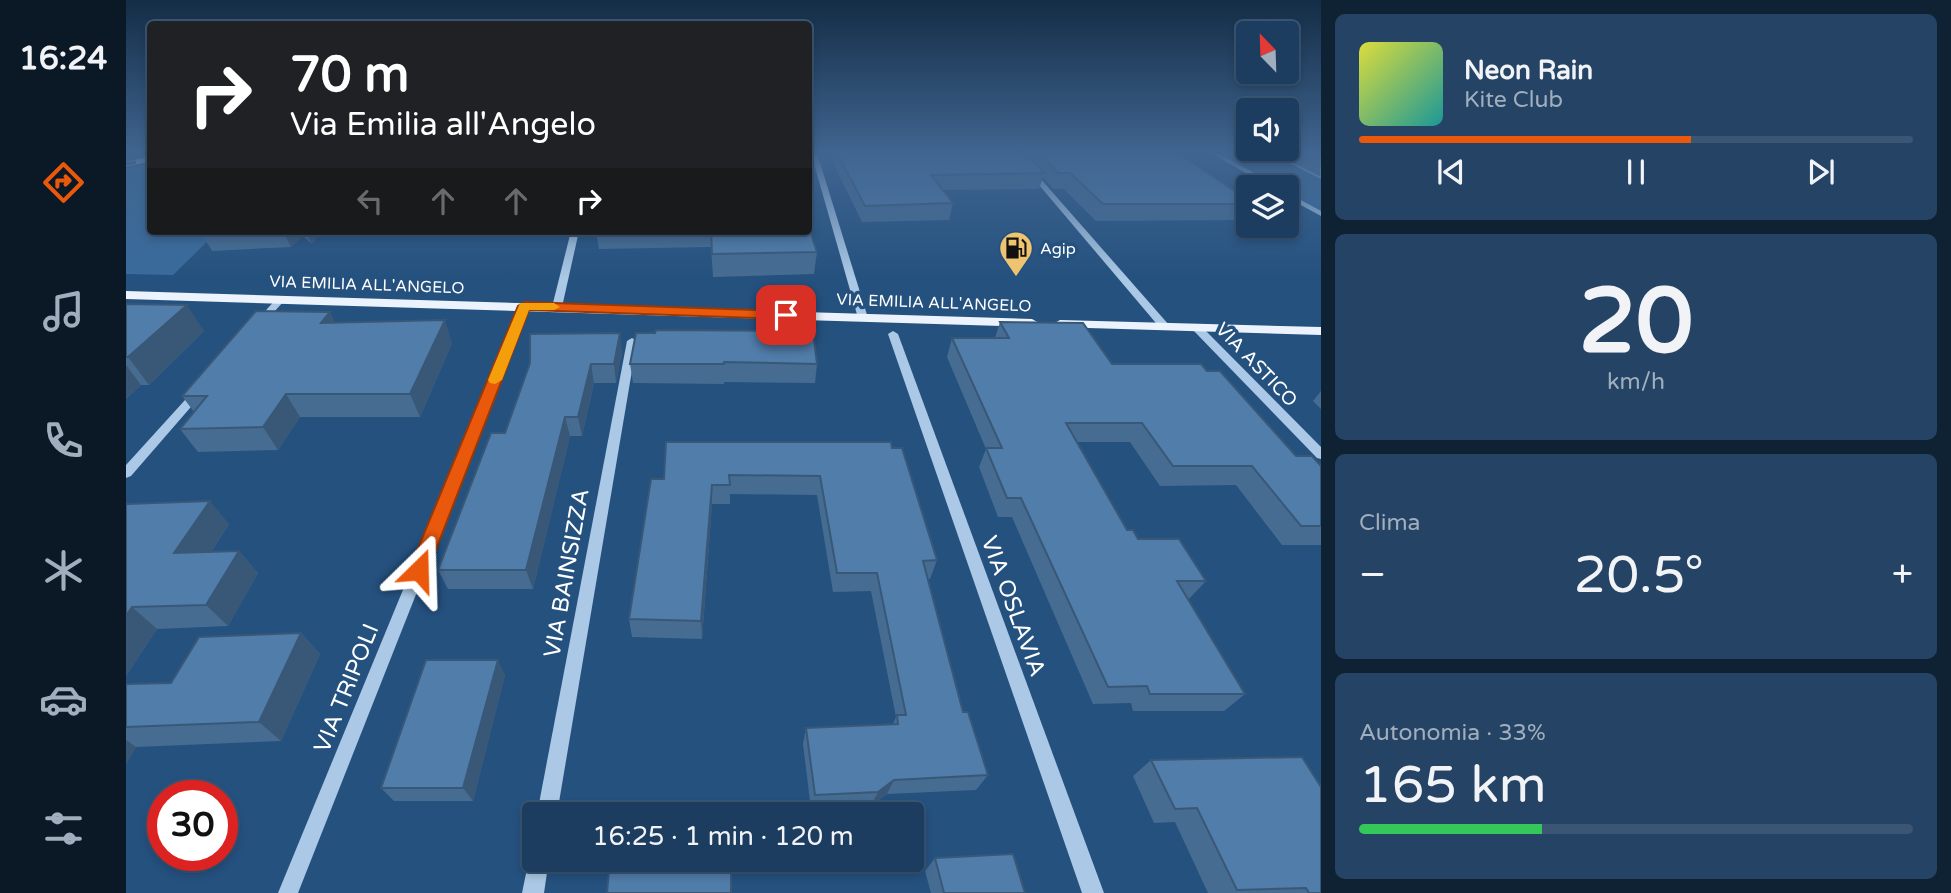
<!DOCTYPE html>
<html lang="it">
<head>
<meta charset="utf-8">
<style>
  body { margin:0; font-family:"Varela Round",sans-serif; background:#254465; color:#f1f3f6; height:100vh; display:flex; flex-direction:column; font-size:26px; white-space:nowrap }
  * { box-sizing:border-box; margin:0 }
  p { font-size:23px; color:#a0aebd }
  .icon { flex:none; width:38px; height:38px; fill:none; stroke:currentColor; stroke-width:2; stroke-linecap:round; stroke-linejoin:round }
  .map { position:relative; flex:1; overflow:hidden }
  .panel { display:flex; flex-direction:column; gap:14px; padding:14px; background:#0f2234; width:630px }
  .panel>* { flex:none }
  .guide { position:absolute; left:21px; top:21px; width:665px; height:214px; border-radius:7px; box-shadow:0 4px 10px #0003,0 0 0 2px #3a5674; background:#202124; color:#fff; overflow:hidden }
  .needle { width:46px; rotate:337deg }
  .controls { position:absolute; left:1110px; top:21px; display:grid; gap:14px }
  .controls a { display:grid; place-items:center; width:63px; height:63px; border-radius:7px; background:#1c3d5f; box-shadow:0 4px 10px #0003,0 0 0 2px #3a5674; font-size:35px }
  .speed { position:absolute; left:21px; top:780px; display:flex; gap:14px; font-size:35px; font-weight:700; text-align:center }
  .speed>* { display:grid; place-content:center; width:91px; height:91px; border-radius:50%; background:#1c3d5f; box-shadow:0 4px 10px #0003,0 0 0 2px #3a5674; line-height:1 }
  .speed .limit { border:10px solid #d22; background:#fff; color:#111 }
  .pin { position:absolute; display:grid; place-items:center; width:60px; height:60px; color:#fff; margin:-30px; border-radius:14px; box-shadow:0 4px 10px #0006 }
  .me { position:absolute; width:77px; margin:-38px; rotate:22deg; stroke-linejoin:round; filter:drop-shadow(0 0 5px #0008) }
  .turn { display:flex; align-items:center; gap:24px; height:147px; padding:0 28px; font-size:32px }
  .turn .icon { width:91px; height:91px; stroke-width:2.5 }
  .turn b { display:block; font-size:49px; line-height:60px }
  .lanes { display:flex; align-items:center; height:66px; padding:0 28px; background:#0003; justify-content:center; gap:35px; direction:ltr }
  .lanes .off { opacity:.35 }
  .big { font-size:52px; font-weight:600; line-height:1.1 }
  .panel .card { flex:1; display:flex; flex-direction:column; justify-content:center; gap:10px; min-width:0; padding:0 24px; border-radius:10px; background:#254465 }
  .panel .dial { align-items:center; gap:0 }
  .dial b { font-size:91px; line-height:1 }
  .song { display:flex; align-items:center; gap:21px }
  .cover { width:84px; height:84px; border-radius:10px; background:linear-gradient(135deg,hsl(60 70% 55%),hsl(180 70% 35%)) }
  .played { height:7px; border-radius:4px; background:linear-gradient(90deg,#ea580c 60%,#3a5674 60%) }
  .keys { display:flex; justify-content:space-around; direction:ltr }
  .heat { display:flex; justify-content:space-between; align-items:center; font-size:38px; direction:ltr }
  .charge { height:10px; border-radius:5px; background:linear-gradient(90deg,#34c759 33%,#3a5674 0) }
  .trip { position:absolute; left:396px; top:802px; width:402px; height:70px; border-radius:7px; background:#1c3d5f; box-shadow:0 4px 10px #0003,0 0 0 2px #3a5674; font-weight:600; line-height:70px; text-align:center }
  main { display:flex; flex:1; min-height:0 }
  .tab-bar { display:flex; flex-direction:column; width:126px; justify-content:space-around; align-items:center; background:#0b1826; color:#a0aebd }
  .tab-bar .icon { width:49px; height:49px }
  .tab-bar .active { color:#ea580c }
  .tab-bar b { font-size:32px; color:#f1f3f6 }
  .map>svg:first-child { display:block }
  .green { fill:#396b9c }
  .water { fill:#597899; stroke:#a0c4e7; stroke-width:2 }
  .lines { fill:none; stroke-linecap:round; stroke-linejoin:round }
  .minor { fill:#abc9e6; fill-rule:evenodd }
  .major { fill:#ecf3fd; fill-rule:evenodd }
  .rail-casing { stroke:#fff; stroke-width:5 }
  .rail { stroke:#25517f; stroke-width:3.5; stroke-dasharray:10; stroke-linecap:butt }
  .wall { fill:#466c92 }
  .shaded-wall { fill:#395877 }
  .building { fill:#517daa; stroke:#395877; stroke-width:2 }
  .route { fill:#ea580c; stroke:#983908; stroke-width:2 }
  .slow { fill:#f59e0b }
  .labels { text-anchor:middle; stroke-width:7; stroke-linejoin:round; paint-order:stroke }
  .far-poi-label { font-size:16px; fill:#fff; stroke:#25517f; text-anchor:start }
  .far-street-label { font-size:16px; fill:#fff; stroke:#25517f }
  .street-label { font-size:19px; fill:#fff; stroke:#25517f }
  .near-street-label { font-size:23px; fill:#fff; stroke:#25517f }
</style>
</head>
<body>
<main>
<nav class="tab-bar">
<b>16:24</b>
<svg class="icon active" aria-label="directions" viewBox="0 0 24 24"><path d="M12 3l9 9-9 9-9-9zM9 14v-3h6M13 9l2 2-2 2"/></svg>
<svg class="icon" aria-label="music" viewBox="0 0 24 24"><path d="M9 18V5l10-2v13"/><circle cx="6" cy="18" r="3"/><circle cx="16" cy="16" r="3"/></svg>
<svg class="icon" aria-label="phone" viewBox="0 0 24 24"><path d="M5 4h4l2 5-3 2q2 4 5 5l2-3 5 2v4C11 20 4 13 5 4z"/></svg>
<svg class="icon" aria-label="climate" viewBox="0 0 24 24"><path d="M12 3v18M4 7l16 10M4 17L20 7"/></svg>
<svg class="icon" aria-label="car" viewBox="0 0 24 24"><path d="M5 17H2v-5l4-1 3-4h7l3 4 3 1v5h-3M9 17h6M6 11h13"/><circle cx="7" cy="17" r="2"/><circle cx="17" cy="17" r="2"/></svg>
<svg class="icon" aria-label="filters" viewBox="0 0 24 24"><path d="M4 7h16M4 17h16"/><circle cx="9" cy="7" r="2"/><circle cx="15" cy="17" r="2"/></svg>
</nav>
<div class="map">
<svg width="1195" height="893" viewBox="0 0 1195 893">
  <rect width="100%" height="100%" fill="#25517f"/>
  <g class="green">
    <path d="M 1088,153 L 1146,153 L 1195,178 L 1195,214 L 1160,194 L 1160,187 L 1149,187 Z"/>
    <path d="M 24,164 L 24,231 L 92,231 L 47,275 L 0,274 L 0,169 Z"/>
  </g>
  <path class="water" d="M 1146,153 L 1188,153 L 1195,156 L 1195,178 Z"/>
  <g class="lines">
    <g class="minor">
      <path d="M 685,153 L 691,153 L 742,318 L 740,320 L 737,321 L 732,318 Z"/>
      <path d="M 886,153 L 892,153 L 1043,325 L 1043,329 L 1035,329 Z"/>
      <path d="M 1085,153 L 1092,153 L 1153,187 L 1144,187 Z"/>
      <path d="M 1160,192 L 1195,211 L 1195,216 L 1160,197 Z"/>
      <path d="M 445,231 L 453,231 L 436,307 L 431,310 L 426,307 Z"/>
      <path d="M 155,296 L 160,299 L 158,301 L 137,324 L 131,324 L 131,320 L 152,297 Z"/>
      <path d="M 399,303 L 404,306 L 172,893 L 152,893 L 394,306 Z"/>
      <path d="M 1070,324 L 1074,325 L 1195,447 L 1195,459 L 1191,458 L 1066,329 L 1066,325 Z"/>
      <path d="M 767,331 L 772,334 L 978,893 L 956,893 L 762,334 Z"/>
      <path d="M 506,338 L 511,341 L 431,814 L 411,814 L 501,341 Z"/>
      <path d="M 73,387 L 77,389 L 79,391 L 77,393 L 5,476 L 0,478 L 0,465 L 69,389 Z"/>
      <path d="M 408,851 L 408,859 L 423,859 L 418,893 L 396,893 L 403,859 Z"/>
    </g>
    <g class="major">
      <path d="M 0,291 L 906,319 L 913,323 L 906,327 L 0,299 Z"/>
      <path d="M 934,320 L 1195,327 L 1195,335 L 929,327 L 927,324 Z"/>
    </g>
    <g class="rail-casing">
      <path id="rail" d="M 0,164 L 24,159"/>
    </g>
    <use href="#rail" class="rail"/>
  </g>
  <g class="wall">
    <path d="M 707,153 L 1052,153 L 1122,200 L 1122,212 L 1117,220 L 970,221 L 938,189 L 927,189 L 917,177 L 913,189 L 817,190 L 827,203 L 823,220 L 736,222 L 708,165 L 708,158 Z"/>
    <path d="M 74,231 L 195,231 L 186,244 L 177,236 L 165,247 L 86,251 Z"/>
    <path d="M 470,231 L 682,231 L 691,252 L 688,274 L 587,277 L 585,247 L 473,249 Z"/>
    <path d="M 0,304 L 78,331 L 23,385 L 15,385 L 0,399 Z"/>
    <path d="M 874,322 L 986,364 L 1081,371 L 1170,456 L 1195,466 L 1195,545 L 1156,545 L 1110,485 L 1034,486 L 1004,442 L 951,442 L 1001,530 L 1012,539 L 1080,581 L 1062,600 L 1119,694 L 1098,711 L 1007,711 L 1005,703 L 967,704 L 886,517 L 872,517 L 853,467 L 860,449 L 821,357 L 826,338 L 869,338 Z"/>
    <path d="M 210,323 L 326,343 L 294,417 L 174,417 L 152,450 L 72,452 L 54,429 L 68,412 L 56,396 Z"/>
    <path d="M 510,333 L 691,364 L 689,383 L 598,382 L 598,384 L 507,383 L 504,364 Z"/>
    <path d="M 496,352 L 490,383 L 468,383 L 456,436 L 444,436 L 407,589 L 322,589 L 312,570 L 379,433 L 404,363 Z"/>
    <path d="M 1195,391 L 1195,409 L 1187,401 Z"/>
    <path d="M 766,448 L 811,560 L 804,579 L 802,579 L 837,712 L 862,775 L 850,790 L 761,794 L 745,806 L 685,809 L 677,744 L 680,728 L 767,724 L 770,717 L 745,591 L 707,592 L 691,495 L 604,494 L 604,504 L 586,504 L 576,639 L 506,637 L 503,619 L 538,479 Z"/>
    <path d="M 0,505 L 103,524 L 85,552 L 113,551 L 132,573 L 102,626 L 31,629 L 0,676 Z"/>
    <path d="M 175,633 L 194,654 L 155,741 L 10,747 L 0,764 L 0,684 L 45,683 Z"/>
    <path d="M 379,675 L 347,801 L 268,801 L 255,788 Z"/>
    <path d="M 1025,760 L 1195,893 L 1082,893 L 1049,822 L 1028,823 L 1007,776 Z"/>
    <path d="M 809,858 L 899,893 L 805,893 L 799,871 Z"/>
  </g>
  <g class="shaded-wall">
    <path d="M 157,231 L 174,231 L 177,236 L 165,247 Z"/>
    <path d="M 179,231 L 195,231 L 186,244 Z"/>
    <path d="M 61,305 L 78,331 L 23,385 L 2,357 Z"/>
    <path d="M 204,312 L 215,334 L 195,323 Z"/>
    <path d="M 319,320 L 326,343 L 294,417 L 284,394 Z"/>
    <path d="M 494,333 L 496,352 L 490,383 L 488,364 Z"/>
    <path d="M 465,364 L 468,383 L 456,436 L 452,417 Z"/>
    <path d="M 0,365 L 15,385 L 0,399 Z"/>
    <path d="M 160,394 L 174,417 L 152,450 L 137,427 Z"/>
    <path d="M 439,417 L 444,436 L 407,589 L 400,570 Z"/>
    <path d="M 586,485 L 586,504 L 576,639 L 575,621 Z"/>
    <path d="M 84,501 L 103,524 L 69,576 L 48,553 Z"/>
    <path d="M 113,551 L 132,573 L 102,626 L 80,605 Z"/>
    <path d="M 6,607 L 31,629 L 0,676 L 0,616 Z"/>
    <path d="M 175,633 L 194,654 L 155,741 L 133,722 Z"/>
    <path d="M 372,660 L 379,675 L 347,801 L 337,788 Z"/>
    <path d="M 0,740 L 10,747 L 0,764 Z"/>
    <path d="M 768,780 L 761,794 L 745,806 L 752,792 Z"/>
  </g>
  <g class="building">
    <path d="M 711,153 L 900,153 L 918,173 L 805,175 L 827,203 L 739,206 Z"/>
    <path d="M 914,153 L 1052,153 L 1122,200 L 1122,204 L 977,204 L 944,173 L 932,173 Z"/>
    <path d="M 682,225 L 691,252 L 586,254 L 585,231 L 682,231 Z"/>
    <path d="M 0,304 L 61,305 L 2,357 L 0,357 Z"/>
    <path d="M 130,311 L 204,312 L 195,323 L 319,320 L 284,394 L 160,394 L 137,427 L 54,429 L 81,396 L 56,396 Z"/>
    <path d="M 874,322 L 957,323 L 986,364 L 1075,364 L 1081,371 L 1094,371 L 1170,456 L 1186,456 L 1195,466 L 1195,526 L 1175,526 L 1126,466 L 1047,466 L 1016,423 L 940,423 L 1001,530 L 1007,530 L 1012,539 L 1053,539 L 1080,581 L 1051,581 L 1119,694 L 1024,694 L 1021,686 L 982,687 L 895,498 L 881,498 L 860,448 L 876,448 L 826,338 L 883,338 Z"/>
    <path d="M 530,330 L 687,331 L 691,364 L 598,362 L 598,364 L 504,364 L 510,333 L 529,333 Z"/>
    <path d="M 494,333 L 488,364 L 465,364 L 452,417 L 439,417 L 400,570 L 312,570 L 365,433 L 379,433 L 404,363 L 404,334 Z"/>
    <path d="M 540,442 L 765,442 L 766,448 L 776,448 L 811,560 L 797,561 L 837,712 L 842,712 L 862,775 L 768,780 L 752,792 L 689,795 L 680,728 L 772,724 L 771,715 L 780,715 L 751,573 L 711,573 L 694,476 L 603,475 L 604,485 L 586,485 L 575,621 L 503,619 L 525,479 L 538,479 Z"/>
    <path d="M 84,501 L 48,553 L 113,551 L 80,605 L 6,607 L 0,616 L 0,505 L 1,504 Z"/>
    <path d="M 175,633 L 133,722 L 0,727 L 0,684 L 45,683 L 73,637 Z"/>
    <path d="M 300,660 L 372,660 L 337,788 L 255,788 Z"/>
    <path d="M 1176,757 L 1195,787 L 1195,893 L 1183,893 L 1180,888 L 1111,890 L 1071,808 L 1049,809 L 1025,760 Z"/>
    <path d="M 887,854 L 899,893 L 818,893 L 809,858 Z"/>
    <path d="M 484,859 L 605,859 L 605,893 L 481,893 Z"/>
  </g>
  <linearGradient id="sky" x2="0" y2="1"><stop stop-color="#142d46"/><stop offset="0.55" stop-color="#406590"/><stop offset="1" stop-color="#406590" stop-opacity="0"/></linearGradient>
  <rect width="1195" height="278" fill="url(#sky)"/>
  <path class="route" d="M 399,302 L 660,311 L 666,315 L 660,319 L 403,310 L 302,570 L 299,576 L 293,578 L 286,576 L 283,570 L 392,306 Z"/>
  <path class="slow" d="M 394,303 L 428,303 L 434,307 L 428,310 L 403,310 L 376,380 L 369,384 L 364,383 L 362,380 Z"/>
  <defs>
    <g id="fuel-pin" transform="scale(1.75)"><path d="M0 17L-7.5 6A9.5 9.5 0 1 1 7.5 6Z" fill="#efc470" stroke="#25517f"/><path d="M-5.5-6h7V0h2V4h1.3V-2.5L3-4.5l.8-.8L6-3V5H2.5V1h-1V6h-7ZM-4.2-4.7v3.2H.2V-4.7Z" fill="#111"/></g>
  </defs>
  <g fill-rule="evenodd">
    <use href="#fuel-pin" x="890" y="248"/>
  </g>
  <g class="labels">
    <g class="far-poi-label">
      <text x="914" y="254">Agip</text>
    </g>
    <g class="far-street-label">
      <text transform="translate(241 284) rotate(2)" y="6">VIA EMILIA ALL'ANGELO</text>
      <text transform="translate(808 302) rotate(2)" y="6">VIA EMILIA ALL'ANGELO</text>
    </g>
    <g class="street-label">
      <text transform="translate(1131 364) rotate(46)" y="7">VIA ASTICO</text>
    </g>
    <g class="near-street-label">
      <text transform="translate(440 573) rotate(-80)" y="8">VIA BAINSIZZA</text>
      <text transform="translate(888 606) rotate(70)" y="8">VIA OSLAVIA</text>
      <text transform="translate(220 688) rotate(-68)" y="8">VIA TRIPOLI</text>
    </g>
  </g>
</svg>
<div class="controls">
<a><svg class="needle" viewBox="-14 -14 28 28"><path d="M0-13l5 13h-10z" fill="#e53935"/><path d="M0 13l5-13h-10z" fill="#a0aebd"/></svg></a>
<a><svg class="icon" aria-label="sound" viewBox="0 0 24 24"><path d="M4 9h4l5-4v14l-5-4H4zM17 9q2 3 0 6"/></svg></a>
<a><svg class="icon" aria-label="layers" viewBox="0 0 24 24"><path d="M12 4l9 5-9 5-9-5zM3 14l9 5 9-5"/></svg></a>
</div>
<div class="speed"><div class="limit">30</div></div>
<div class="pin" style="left:660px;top:315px;background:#d93025"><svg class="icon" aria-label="arrive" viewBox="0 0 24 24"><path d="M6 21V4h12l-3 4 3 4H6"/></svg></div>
<svg class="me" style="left:293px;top:570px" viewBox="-20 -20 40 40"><path d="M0-17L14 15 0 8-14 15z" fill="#ea580c" stroke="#fff" stroke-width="4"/></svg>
<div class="trip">16:25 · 1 min · 120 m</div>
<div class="guide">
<div class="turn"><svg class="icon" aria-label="right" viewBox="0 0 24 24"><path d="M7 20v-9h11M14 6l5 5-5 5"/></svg><div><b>70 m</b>Via Emilia all'Angelo</div></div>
<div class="lanes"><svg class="icon off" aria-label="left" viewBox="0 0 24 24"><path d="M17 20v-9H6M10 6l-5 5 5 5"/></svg><svg class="icon off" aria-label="ahead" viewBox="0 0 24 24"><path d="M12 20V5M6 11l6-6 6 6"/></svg><svg class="icon off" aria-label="ahead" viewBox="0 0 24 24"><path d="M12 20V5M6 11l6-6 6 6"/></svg><svg class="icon" aria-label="right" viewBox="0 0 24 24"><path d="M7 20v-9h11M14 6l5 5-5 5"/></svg></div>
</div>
</div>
<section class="panel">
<div class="card">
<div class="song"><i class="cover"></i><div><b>Neon Rain</b><p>Kite Club</p></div></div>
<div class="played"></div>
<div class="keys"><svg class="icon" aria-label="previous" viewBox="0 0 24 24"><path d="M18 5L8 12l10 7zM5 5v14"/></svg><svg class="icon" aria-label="pause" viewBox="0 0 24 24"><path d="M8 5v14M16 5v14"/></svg><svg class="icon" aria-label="next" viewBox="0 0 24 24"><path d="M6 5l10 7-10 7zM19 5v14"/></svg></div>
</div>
<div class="card dial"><b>20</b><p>km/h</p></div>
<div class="card"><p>Clima</p>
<div class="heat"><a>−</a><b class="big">20.5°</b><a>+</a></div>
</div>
<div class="card"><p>Autonomia · 33%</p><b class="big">165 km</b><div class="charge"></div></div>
</section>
</main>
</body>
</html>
